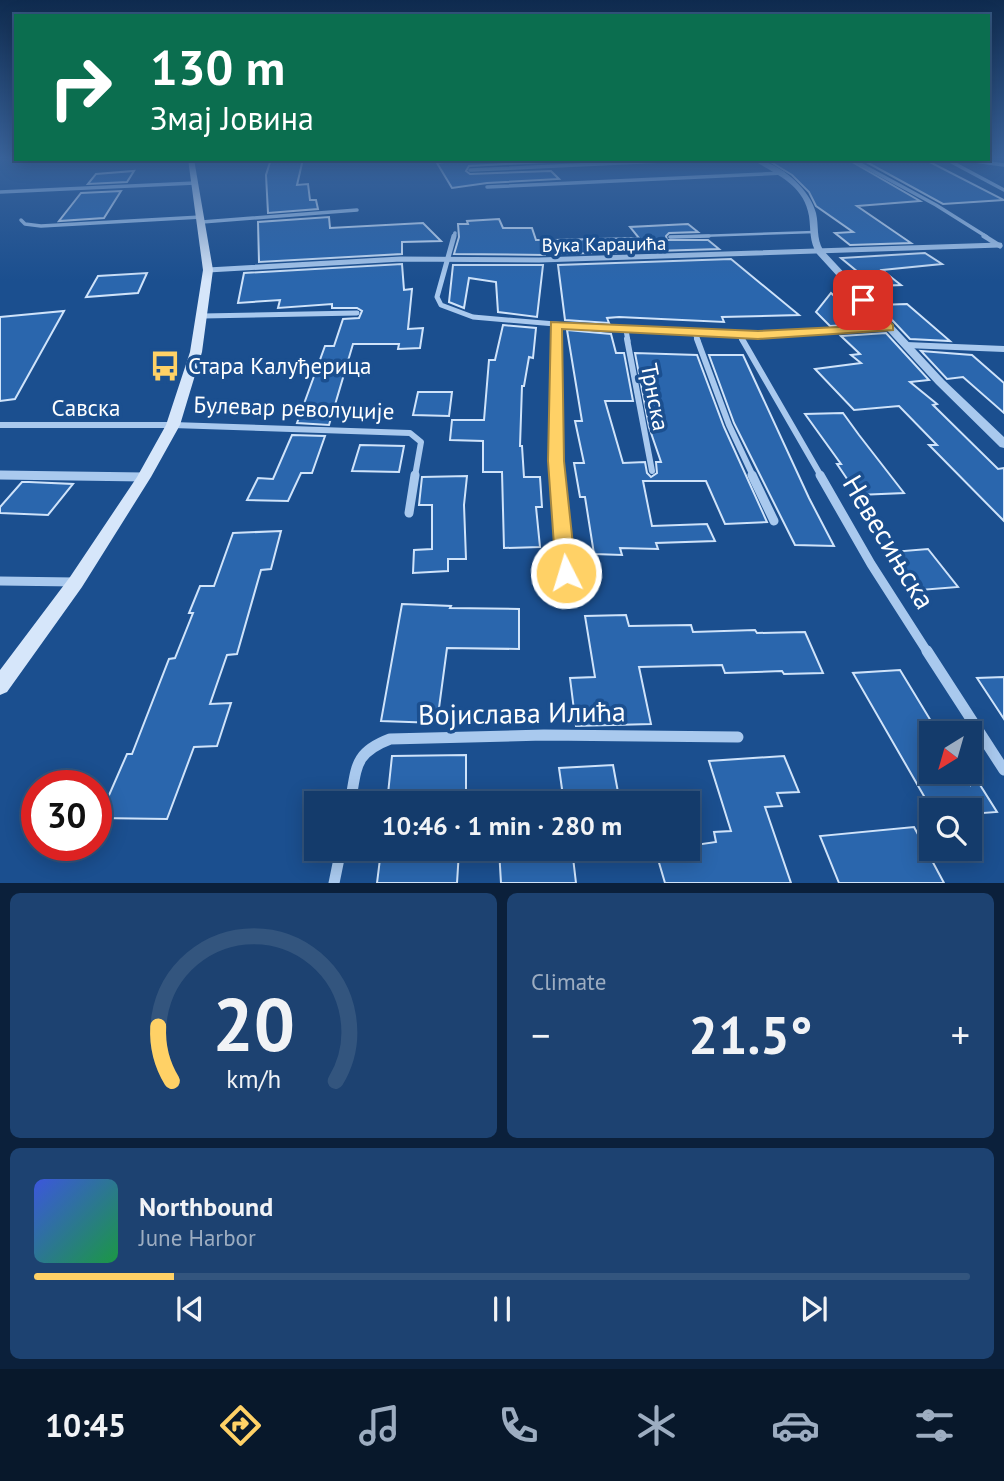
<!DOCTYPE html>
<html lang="en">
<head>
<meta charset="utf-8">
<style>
  body { margin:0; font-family:"PT Sans",sans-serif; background:#1d4271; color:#f1f3f6; height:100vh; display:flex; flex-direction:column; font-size:26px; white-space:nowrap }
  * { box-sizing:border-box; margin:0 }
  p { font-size:23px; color:#9dadc1 }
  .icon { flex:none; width:38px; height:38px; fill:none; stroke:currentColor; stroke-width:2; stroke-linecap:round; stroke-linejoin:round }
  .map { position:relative; height:883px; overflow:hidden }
  .side { display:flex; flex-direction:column; gap:10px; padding:10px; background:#0b203b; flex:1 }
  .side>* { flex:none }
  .guide { position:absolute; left:14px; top:14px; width:976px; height:147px; border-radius:0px; box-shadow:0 4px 18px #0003,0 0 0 2px #33557e; background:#0b6e4f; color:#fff; overflow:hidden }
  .needle { width:46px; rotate:217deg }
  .buttons { position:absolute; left:919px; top:721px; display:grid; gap:14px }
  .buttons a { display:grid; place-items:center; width:63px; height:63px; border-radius:0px; background:#143b6b; box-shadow:0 4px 18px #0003,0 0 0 2px #33557e; font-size:35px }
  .speed { position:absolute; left:21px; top:770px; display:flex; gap:14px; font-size:35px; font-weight:700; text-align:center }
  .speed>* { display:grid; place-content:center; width:91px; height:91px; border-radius:50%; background:#143b6b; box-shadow:0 4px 18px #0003,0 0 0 2px #33557e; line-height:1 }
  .speed .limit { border:10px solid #d22; background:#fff; color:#111 }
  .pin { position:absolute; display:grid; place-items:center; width:60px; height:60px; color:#fff; margin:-30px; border-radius:14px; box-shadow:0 4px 10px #0006 }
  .me { position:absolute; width:77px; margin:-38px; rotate:355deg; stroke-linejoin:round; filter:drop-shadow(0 0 5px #0008) }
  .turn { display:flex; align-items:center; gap:24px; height:147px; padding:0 21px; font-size:32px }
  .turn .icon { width:91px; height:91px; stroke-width:2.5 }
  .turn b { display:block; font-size:49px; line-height:60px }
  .big { font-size:52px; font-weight:700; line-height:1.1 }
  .side .tile { flex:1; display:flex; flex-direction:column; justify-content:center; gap:10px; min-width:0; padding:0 24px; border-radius:10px; background:#1d4271 }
  .side .dial { align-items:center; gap:0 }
  .dial svg { height:182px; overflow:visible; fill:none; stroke:#33557e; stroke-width:7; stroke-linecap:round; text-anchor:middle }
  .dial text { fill:#f1f3f6; stroke:none }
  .song { display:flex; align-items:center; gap:21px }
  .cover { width:84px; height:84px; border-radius:10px; background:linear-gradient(135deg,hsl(230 70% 55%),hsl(140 70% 35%)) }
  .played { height:7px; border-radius:4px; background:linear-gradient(90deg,#ffd166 15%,#33557e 15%) }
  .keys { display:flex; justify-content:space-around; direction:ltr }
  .heat { display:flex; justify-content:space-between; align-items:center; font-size:38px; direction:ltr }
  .side .tiles { flex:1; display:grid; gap:10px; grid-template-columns:1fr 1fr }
  .tile:last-child { grid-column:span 2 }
  .trip { position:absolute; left:304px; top:791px; width:396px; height:70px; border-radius:0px; background:#143b6b; box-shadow:0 4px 18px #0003,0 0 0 2px #33557e; font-weight:700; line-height:70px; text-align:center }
  .tab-bar { display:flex; height:112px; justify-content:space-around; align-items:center; background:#08182b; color:#9dadc1 }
  .tab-bar .icon { width:49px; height:49px }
  .tab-bar .current { color:#ffd166 }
  .tab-bar b { font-size:32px; color:#f1f3f6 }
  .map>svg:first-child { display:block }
  .building { fill:#2a66ad; stroke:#cfe3fa; stroke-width:2 }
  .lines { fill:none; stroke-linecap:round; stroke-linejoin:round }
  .service-far1 { stroke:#a9c9ee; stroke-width:2.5 }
  .service { stroke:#a9c9ee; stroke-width:3.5 }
  .minor-far4 { stroke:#a9c9ee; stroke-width:3.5 }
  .minor-far3 { stroke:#a9c9ee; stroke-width:5 }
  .minor-far2 { stroke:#a9c9ee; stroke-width:6 }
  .minor-far1 { stroke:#a9c9ee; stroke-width:9 }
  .minor { stroke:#a9c9ee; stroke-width:11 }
  .tertiary { fill:#a9c9ee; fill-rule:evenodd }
  .secondary { fill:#d6e6fa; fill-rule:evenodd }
  .route { fill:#ffd166; stroke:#a68842; stroke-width:2 }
  .labels { text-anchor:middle; stroke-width:7; stroke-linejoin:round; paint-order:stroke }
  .far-street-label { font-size:19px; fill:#fff; stroke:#1b4f8f }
  .poi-label { font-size:23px; fill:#fff; stroke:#1b4f8f; text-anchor:start }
  .street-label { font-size:23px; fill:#fff; stroke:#1b4f8f }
  .near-street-label { font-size:28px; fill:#fff; stroke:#1b4f8f }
</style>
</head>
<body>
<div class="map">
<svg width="1004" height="883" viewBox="0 0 1004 883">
  <rect width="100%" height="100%" fill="#1b4f8f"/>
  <g class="building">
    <path d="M 271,159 L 303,159 L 297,185 L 308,184 L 310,200 L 316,200 L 318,209 L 268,213 L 266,175 Z"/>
    <path d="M 466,159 L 541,159 L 544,162 L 469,166 L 466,171 L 470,174 L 551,171 L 559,179 L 487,183 L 452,188 L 437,163 Z"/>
    <path d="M 766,159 L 847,159 L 920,201 L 857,206 L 911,243 L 850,245 L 835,233 L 853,232 L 816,206 L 809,192 L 792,175 Z"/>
    <path d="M 861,159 L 924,159 L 1004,200 L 943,204 Z"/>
    <path d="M 134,171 L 127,182 L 88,184 L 96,174 Z"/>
    <path d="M 121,191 L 104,218 L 59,221 L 81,193 Z"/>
    <path d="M 329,217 L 330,228 L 423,223 L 441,241 L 402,242 L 402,254 L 259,262 L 258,222 Z"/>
    <path d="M 499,219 L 503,228 L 532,228 L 536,240 L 546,240 L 545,255 L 454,254 L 459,237 L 458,224 L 468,224 L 467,221 Z"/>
    <path d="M 688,224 L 698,232 L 669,233 L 666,236 L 667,240 L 708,240 L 719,249 L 557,254 L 555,240 L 639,238 L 630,227 Z"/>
    <path d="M 925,253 L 942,264 L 882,270 L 901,285 L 875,286 L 841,258 Z"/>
    <path d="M 731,259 L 799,315 L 722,317 L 724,322 L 619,317 L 607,318 L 609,323 L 565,320 L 558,265 Z"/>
    <path d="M 402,264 L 404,290 L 412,289 L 408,329 L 423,328 L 420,348 L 398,349 L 399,344 L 353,344 L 329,425 L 297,423 L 325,346 L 334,346 L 343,319 L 359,318 L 362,311 L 357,308 L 332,308 L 332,304 L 278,308 L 280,300 L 238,303 L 244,273 Z"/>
    <path d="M 453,265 L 543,265 L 537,317 L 498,312 L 496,282 L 469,278 L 464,308 L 449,302 Z"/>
    <path d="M 147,273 L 138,293 L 86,297 L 98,276 Z"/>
    <path d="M 831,293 L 845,306 L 861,305 L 877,323 L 830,326 L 816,312 Z"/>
    <path d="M 907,304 L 950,341 L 910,339 L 878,305 Z"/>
    <path d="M 64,311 L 15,399 L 0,401 L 0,317 Z"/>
    <path d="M 503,325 L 536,328 L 533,358 L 529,357 L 524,386 L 522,386 L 520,446 L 522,446 L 524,477 L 540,477 L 542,507 L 536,507 L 540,547 L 504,548 L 502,472 L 483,472 L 483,441 L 450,440 L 452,420 L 484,420 L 489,360 L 495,360 Z"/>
    <path d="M 567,330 L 611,334 L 616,353 L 624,353 L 633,401 L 605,401 L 623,463 L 645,462 L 647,473 L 651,477 L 657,473 L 656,462 L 661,462 L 649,427 L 635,353 L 697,355 L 724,427 L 767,522 L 725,524 L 706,481 L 643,481 L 652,526 L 707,524 L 715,541 L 656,543 L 658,549 L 620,548 L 622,555 L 594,554 L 585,497 L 580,497 L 574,463 L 584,463 L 575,421 L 582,421 Z"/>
    <path d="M 886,333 L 929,380 L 910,382 L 937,404 L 933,405 L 998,469 L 1004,468 L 1004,521 L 929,445 L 937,445 L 899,406 L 854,410 L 815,369 L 861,363 L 851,355 L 860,354 L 841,336 Z"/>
    <path d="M 921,351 L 972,355 L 1004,383 L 1004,413 L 963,377 L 947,379 Z"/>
    <path d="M 709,355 L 743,355 L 809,498 L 834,546 L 795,545 L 734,423 Z"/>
    <path d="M 418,392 L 452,392 L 449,416 L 413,415 Z"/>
    <path d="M 843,413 L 859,435 L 904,493 L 858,495 L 837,464 L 841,464 L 805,414 Z"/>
    <path d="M 292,435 L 325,436 L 312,473 L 301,473 L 288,501 L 247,500 L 258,478 L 273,479 Z"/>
    <path d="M 360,445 L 404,446 L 399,472 L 352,471 Z"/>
    <path d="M 467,476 L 464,505 L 466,559 L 448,559 L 448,571 L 413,573 L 414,550 L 432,549 L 432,505 L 419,505 L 422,477 Z"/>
    <path d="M 22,482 L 29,482 L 73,484 L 48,515 L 0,513 L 0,507 Z"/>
    <path d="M 281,531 L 271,569 L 261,570 L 237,654 L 227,655 L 210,704 L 231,703 L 217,746 L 194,747 L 167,819 L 99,818 L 127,754 L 132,754 L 169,659 L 175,658 L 193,613 L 189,613 L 200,586 L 214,586 L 233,533 Z"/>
    <path d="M 928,549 L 958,587 L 920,590 L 891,552 Z"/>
    <path d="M 402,604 L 451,606 L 450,608 L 519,609 L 519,649 L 447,648 L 437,723 L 381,721 Z"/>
    <path d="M 626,615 L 629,626 L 691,625 L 693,632 L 755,630 L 757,633 L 805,632 L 823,673 L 784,674 L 782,671 L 725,673 L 722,665 L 639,667 L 651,724 L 576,726 L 570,678 L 595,677 L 585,616 Z"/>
    <path d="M 900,670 L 931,721 L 931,772 L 962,772 L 970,784 L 970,769 L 997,812 L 970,814 L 970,810 L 932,810 L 853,673 Z"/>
    <path d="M 1004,677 L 1004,719 L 977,678 Z"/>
    <path d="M 466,755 L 466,803 L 387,803 L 392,756 Z"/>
    <path d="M 784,756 L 799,792 L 777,793 L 782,806 L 765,807 L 791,883 L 665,883 L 655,849 L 688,849 L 688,846 L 716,842 L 714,832 L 731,831 L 709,761 Z"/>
    <path d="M 613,765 L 620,803 L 564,803 L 559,768 Z"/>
    <path d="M 914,827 L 944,883 L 839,883 L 820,836 Z"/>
    <path d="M 499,849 L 572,849 L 576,883 L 501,883 Z"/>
    <path d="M 381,851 L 459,851 L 457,883 L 377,883 Z"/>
  </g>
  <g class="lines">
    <path class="service-far1" d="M 670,237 L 814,232"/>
    <path class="service" d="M 670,237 L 709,236"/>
    <g class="minor-far4">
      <path d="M 851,159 L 936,205 L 987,237"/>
      <path d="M 946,159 L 1004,190"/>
      <path d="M 959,159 L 1004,165"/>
      <path d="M 470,170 L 706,159"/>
      <path d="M 487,187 L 783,173"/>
      <path d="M 0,192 L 195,183"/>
      <path d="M 21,220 L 25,224 L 41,226 L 201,217"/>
      <path d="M 202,222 L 357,210"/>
      <path d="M 454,237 L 455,233"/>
    </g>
    <g class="minor-far3">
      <path d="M 454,236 L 437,297 L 441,305 L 473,317 L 626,330 L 758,335 L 889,328"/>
      <path d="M 984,236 L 1000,246"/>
      <path d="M 208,270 L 401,259 L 539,260 L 1000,245"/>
      <path d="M 203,316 L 357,313"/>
      <path d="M 556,325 L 556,341"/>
      <path d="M 626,330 L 628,341"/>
      <path d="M 695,333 L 698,341"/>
      <path d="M 739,334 L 743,341"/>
    </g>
    <g class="minor-far2">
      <path d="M 556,339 L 557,476"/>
      <path d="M 627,339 L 652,471"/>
      <path d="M 697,339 L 729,425 L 753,476"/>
      <path d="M 742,339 L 821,476"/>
      <path d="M 906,345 L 1004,349"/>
      <path d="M 0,425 L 173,425 L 410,433 L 421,442 L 415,476"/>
      <path d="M 0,475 L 97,476"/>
    </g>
    <g class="minor-far1">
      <path d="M 0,475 L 144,477"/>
      <path d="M 557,475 L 566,573"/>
      <path d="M 752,475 L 774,521"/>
      <path d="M 820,475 L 871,564 L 928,653"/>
      <path d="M 409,513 L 415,475"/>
      <path d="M 0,581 L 75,582"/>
    </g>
    <g class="minor">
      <path d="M 927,651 L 1004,770"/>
      <path d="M 350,803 C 357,768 353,753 390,739 L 544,735 L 738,737"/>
      <path d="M 334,883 L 341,849"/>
    </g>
    <path class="tertiary" d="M 751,159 C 776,159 810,188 816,213 C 819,226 816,238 823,250 L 944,380 L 1004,437 L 1004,448 L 1000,447 L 936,384 L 817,254 C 809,241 811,230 809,216 C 804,184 775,174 751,159 Z"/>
    <path class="secondary" d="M 188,159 L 194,159 L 213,270 L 202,352 L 180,425 L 151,477 L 82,587 L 7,692 L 0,695 L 0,670 L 70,577 L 137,477 L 166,425 L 190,352 L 203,270 Z"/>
  </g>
  <linearGradient id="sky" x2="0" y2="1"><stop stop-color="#0f2b4f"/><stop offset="0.56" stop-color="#39639b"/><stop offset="1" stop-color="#39639b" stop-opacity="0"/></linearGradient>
  <rect width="1004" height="281" fill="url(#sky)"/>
  <path class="route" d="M 863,296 L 867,297 L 893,325 L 893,330 L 758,339 L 562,329 L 564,461 L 576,573 L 573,578 L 566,580 L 559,578 L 556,573 L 548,461 L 551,322 L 758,331 L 879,325 L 857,300 Z"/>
  <defs>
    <g id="bus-bare" transform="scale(2.415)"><path d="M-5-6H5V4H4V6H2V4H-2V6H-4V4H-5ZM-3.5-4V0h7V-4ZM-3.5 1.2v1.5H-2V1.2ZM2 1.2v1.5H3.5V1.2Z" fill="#ffd166" stroke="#1b4f8f" stroke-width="2.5" paint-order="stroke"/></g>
  </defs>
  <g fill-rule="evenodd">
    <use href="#bus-bare" x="165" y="366"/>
  </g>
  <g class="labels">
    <g class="far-street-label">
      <text transform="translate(604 244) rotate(-1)" y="7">Вука Караџића</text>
    </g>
    <g class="poi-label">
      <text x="188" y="374">Стара Калуђерица</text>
    </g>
    <g class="street-label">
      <text transform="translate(655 397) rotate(79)" y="8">Трнска</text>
      <text x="86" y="416">Савска</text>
      <text transform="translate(294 408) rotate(2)" y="8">Булевар револуције</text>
    </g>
    <g class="near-street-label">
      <text transform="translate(889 542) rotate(59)" y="10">Невесињска</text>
      <text transform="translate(522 713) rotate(-1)" y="10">Војислава Илића</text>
    </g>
  </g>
</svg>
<div class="buttons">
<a><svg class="needle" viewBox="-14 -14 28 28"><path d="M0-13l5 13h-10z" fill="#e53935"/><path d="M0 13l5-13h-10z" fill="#9dadc1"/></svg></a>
<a><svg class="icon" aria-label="search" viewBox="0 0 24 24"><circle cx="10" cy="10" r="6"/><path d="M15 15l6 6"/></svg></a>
</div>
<div class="speed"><div class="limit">30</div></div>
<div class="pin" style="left:863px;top:300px;background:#d93025"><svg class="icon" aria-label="arrive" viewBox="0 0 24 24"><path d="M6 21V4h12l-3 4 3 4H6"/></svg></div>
<svg class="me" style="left:566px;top:573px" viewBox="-20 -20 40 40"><circle r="17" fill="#ffd166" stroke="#fff" stroke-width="3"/><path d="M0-11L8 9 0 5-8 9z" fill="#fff"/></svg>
<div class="trip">10:46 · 1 min · 280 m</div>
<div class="guide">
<div class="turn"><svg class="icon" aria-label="right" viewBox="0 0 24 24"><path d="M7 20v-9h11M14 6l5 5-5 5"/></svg><div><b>130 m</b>Змај Јовина</div></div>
</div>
</div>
<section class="side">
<div class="tiles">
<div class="tile dial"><svg viewBox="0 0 100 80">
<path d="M14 69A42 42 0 1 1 86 69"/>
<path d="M14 69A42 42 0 0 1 8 45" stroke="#ffd166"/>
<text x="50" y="56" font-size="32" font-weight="700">20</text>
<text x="50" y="72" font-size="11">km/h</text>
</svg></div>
<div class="tile"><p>Climate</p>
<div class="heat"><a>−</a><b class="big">21.5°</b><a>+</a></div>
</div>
<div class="tile">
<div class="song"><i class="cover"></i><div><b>Northbound</b><p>June Harbor</p></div></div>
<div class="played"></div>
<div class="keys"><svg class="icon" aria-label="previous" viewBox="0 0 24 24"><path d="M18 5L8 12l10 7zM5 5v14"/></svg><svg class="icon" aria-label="pause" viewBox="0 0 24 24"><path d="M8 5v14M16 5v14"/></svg><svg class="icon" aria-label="next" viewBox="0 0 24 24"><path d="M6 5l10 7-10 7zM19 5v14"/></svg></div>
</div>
</div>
</section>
<nav class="tab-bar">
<b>10:45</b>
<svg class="icon current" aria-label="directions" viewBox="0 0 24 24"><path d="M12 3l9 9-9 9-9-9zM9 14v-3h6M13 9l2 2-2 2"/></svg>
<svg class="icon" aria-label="music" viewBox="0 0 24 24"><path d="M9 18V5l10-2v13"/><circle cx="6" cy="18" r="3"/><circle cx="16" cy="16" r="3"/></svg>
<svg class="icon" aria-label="phone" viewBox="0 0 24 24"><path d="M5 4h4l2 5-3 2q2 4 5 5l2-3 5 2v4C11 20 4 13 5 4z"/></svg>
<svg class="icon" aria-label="climate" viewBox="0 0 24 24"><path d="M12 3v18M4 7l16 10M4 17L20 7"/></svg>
<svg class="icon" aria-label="car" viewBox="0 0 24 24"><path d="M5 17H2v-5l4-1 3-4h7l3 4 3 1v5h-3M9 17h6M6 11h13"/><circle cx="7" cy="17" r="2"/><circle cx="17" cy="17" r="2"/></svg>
<svg class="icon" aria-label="filters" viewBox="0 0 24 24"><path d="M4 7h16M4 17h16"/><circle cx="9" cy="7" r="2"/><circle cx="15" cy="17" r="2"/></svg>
</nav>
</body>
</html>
